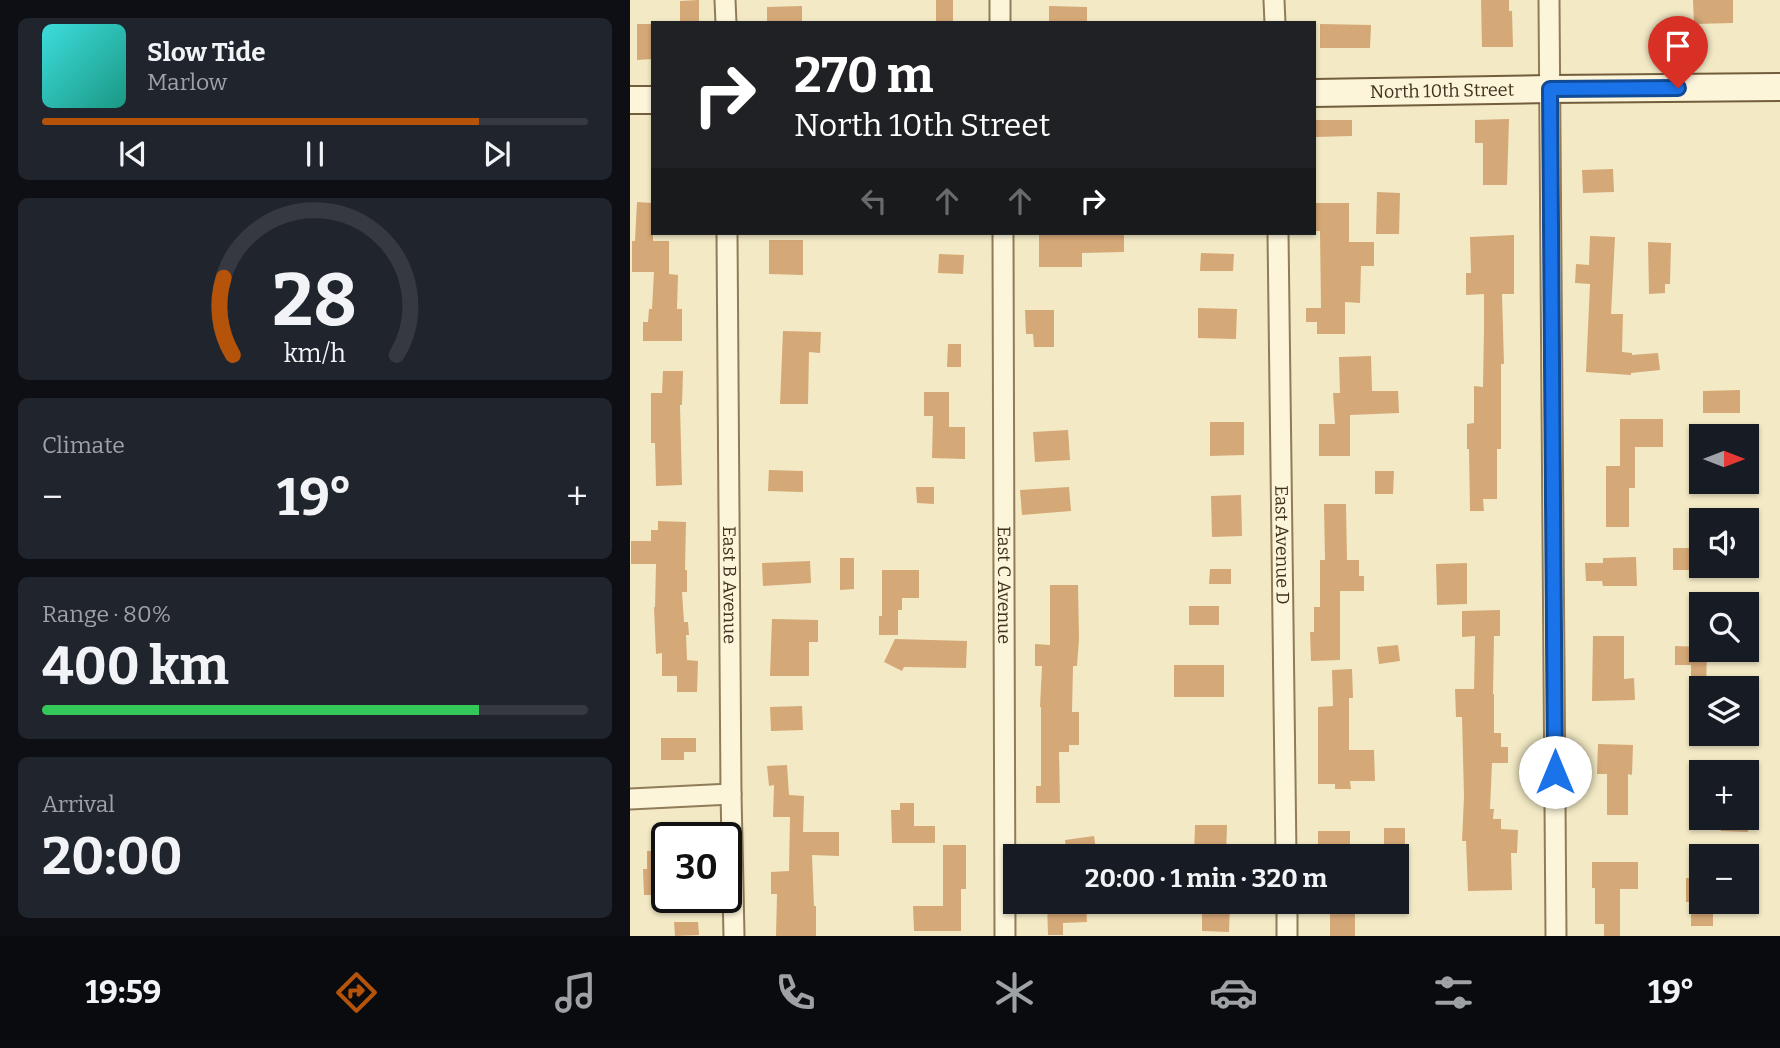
<!DOCTYPE html>
<html lang="en">
<head>
<meta charset="utf-8">
<style>
  body { margin:0; font-family:Bitter,serif; background:#20242c; color:#f1f3f6; height:100vh; display:flex; flex-direction:column; font-size:26px; white-space:nowrap }
  * { box-sizing:border-box; margin:0 }
  p { font-size:23px; color:#9ea1a6 }
  .icon { flex:none; width:38px; height:38px; fill:none; stroke:currentColor; stroke-width:2; stroke-linecap:round; stroke-linejoin:round }
  .map { position:relative; flex:1; overflow:hidden }
  .side { display:flex; flex-direction:column; gap:18px; padding:18px; background:#0d0f14; width:630px }
  .side>* { flex:none }
  .hud { position:absolute; left:21px; top:21px; width:665px; height:214px; border-radius:0px; box-shadow:0 2px 5px #0004; background:#202124; color:#fff; overflow:hidden }
  .needle { width:46px; rotate:90deg }
  .buttons { position:absolute; left:1059px; top:424px; display:grid; gap:14px }
  .buttons a { display:grid; place-items:center; width:70px; height:70px; border-radius:0px; background:#171b24; box-shadow:0 2px 5px #0004; font-size:35px }
  .speed { position:absolute; left:21px; top:822px; display:flex; gap:14px; font-size:35px; font-weight:700; text-align:center }
  .speed>* { display:grid; place-content:center; width:91px; height:91px; border-radius:50%; background:#171b24; box-shadow:0 2px 5px #0004; line-height:1 }
  .speed .limit { border:4px solid #111; border-radius:10px; background:#fff; color:#111 }
  .pin { position:absolute; display:grid; place-items:center; width:60px; height:60px; color:#fff; margin:-72px -30px; border-radius:50% 50% 50% 0; rotate:-45deg; box-shadow:0 0 7px #0007 }
  .pin .icon { rotate:45deg }
  .me { position:absolute; width:77px; margin:-38px; rotate:0deg; stroke-linejoin:round; filter:drop-shadow(0 0 5px #0008) }
  .turn { display:flex; align-items:center; gap:24px; height:147px; padding:0 28px; font-size:32px }
  .turn .icon { width:91px; height:91px; stroke-width:2.5 }
  .turn b { display:block; font-size:49px; line-height:60px }
  .lanes { display:flex; align-items:center; height:66px; padding:0 28px; background:#0003; justify-content:center; gap:35px; direction:ltr }
  .lanes .off { opacity:.35 }
  .big { font-size:52px; font-weight:700; line-height:1.1 }
  .side .tile { flex:1; display:flex; flex-direction:column; justify-content:center; gap:10px; min-width:0; padding:0 24px; border-radius:10px; background:#20242c }
  .side .dial { align-items:center; gap:0 }
  .dial svg { height:182px; overflow:visible; fill:none; stroke:#363941; stroke-width:7; stroke-linecap:round; text-anchor:middle }
  .dial text { fill:#f1f3f6; stroke:none }
  .song { display:flex; align-items:center; gap:21px }
  .cover { width:84px; height:84px; border-radius:10px; background:linear-gradient(135deg,hsl(180 70% 55%),hsl(170 70% 35%)) }
  .played { height:7px; border-radius:4px; background:linear-gradient(90deg,#b45309 80%,#363941 80%) }
  .keys { display:flex; justify-content:space-around; direction:ltr }
  .heat { display:flex; justify-content:space-between; align-items:center; font-size:38px; direction:ltr }
  .charge { height:10px; border-radius:5px; background:linear-gradient(90deg,#34c759 80%,#363941 0) }
  .trip { position:absolute; left:373px; top:844px; width:406px; height:70px; border-radius:0px; background:#171b24; box-shadow:0 2px 5px #0004; font-weight:700; line-height:70px; text-align:center }
  .menu { display:flex; height:112px; justify-content:space-around; align-items:center; background:#090b0e; color:#9ea1a6 }
  .menu .icon { width:49px; height:49px }
  .menu .active { color:#b45309 }
  .menu b { font-size:32px; color:#f1f3f6 }
  main { display:flex; flex:1; min-height:0 }
  .map>svg:first-child { display:block }
  .building { fill:#d5a877 }
  .lines { fill:none; stroke-linecap:round; stroke-linejoin:round }
  .street-casing { stroke:#907c58; stroke-width:23 }
  .secondary-casing { stroke:#725d3c; stroke-width:30 }
  .street { stroke:#fcf5da; stroke-width:19 }
  .secondary { stroke:#fcf5da; stroke-width:26 }
  .route-casing { stroke:#114b97; stroke-width:18 }
  .route { stroke:#1a73e8; stroke-width:12 }
  .labels { text-anchor:middle; stroke-width:7; stroke-linejoin:round; paint-order:stroke }
  .street-label { font-size:18px; fill:#3f311e; stroke:#f9f3d5 }
</style>
</head>
<body>
<main>
<section class="side">
<div class="tile">
<div class="song"><i class="cover"></i><div><b>Slow Tide</b><p>Marlow</p></div></div>
<div class="played"></div>
<div class="keys"><svg class="icon" aria-label="previous" viewBox="0 0 24 24"><path d="M18 5L8 12l10 7zM5 5v14"/></svg><svg class="icon" aria-label="pause" viewBox="0 0 24 24"><path d="M8 5v14M16 5v14"/></svg><svg class="icon" aria-label="next" viewBox="0 0 24 24"><path d="M6 5l10 7-10 7zM19 5v14"/></svg></div>
</div>
<div class="tile dial"><svg viewBox="0 0 100 80">
<path d="M14 69A42 42 0 1 1 86 69"/>
<path d="M14 69A42 42 0 0 1 10 35" stroke="#b45309"/>
<text x="50" y="56" font-size="32" font-weight="700">28</text>
<text x="50" y="72" font-size="11">km/h</text>
</svg></div>
<div class="tile"><p>Climate</p>
<div class="heat"><a>−</a><b class="big">19°</b><a>+</a></div>
</div>
<div class="tile"><p>Range · 80%</p><b class="big">400 km</b><div class="charge"></div></div>
<div class="tile"><p>Arrival</p><b class="big">20:00</b></div>
</section>
<div class="map">
<svg width="1150" height="936" viewBox="0 0 1150 936">
  <rect width="100%" height="100%" fill="#f3eac5"/>
  <g class="building">
    <path d="M 69,0 L 69,23 L 50,23 L 50,1 Z"/>
    <rect x="306" y="0" width="17" height="23"/>
    <path d="M 851,0 L 879,0 L 879,11 L 882,11 L 883,47 L 852,47 Z"/>
    <path d="M 1063,0 L 1103,0 L 1103,23 L 1064,24 Z"/>
    <path d="M 172,6 L 172,23 L 137,23 L 137,7 Z"/>
    <path d="M 419,6 L 457,7 L 457,23 L 419,23 Z"/>
    <path d="M 7,24 L 23,24 L 23,59 L 7,60 Z"/>
    <path d="M 690,24 L 741,25 L 740,48 L 690,48 Z"/>
    <rect x="1023" y="33" width="13" height="23"/>
    <path d="M 879,119 L 877,185 L 853,185 L 853,143 L 845,143 L 845,120 Z"/>
    <path d="M 686,120 L 722,120 L 722,136 L 686,137 Z"/>
    <path d="M 983,169 L 984,192 L 953,193 L 952,170 Z"/>
    <path d="M 747,192 L 770,193 L 769,234 L 746,234 Z"/>
    <path d="M 7,202 L 23,203 L 23,241 L 39,241 L 39,274 L 48,275 L 47,309 L 52,309 L 52,341 L 13,341 L 13,322 L 18,322 L 19,309 L 22,309 L 24,272 L 2,272 L 2,241 L 5,241 Z"/>
    <path d="M 684,203 L 719,203 L 719,242 L 744,242 L 744,266 L 731,266 L 730,303 L 715,302 L 715,334 L 687,334 L 687,322 L 676,322 L 676,308 L 691,308 L 690,231 L 684,231 Z"/>
    <path d="M 409,233 L 441,233 L 441,234 L 494,233 L 494,252 L 452,253 L 452,267 L 409,267 Z"/>
    <path d="M 884,235 L 884,294 L 872,294 L 874,364 L 871,364 L 871,449 L 867,449 L 867,499 L 853,499 L 854,511 L 840,511 L 839,449 L 837,449 L 837,424 L 844,423 L 844,386 L 853,387 L 854,329 L 854,294 L 836,295 L 836,273 L 841,273 L 840,237 Z"/>
    <path d="M 960,236 L 985,237 L 981,314 L 993,314 L 992,352 L 1002,353 L 1002,355 L 1028,353 L 1030,370 L 1001,373 L 1001,375 L 956,372 L 960,284 L 945,283 L 946,264 L 959,265 Z"/>
    <path d="M 139,240 L 173,240 L 173,275 L 139,274 Z"/>
    <path d="M 1018,242 L 1041,243 L 1040,284 L 1035,284 L 1035,293 L 1019,294 Z"/>
    <path d="M 571,253 L 604,254 L 603,271 L 570,271 Z"/>
    <path d="M 309,254 L 334,255 L 333,274 L 308,273 Z"/>
    <path d="M 568,308 L 607,309 L 606,339 L 568,338 Z"/>
    <path d="M 395,310 L 424,310 L 424,347 L 404,347 L 403,334 L 396,334 Z"/>
    <path d="M 153,331 L 191,332 L 190,353 L 179,352 L 178,404 L 150,404 Z"/>
    <path d="M 318,344 L 331,344 L 331,367 L 317,367 Z"/>
    <path d="M 741,356 L 742,391 L 768,391 L 769,413 L 720,415 L 720,456 L 689,456 L 689,424 L 705,424 L 703,393 L 710,393 L 709,357 Z"/>
    <path d="M 33,371 L 53,371 L 52,405 L 50,405 L 52,485 L 26,486 L 25,443 L 21,443 L 21,393 L 32,393 Z"/>
    <path d="M 1110,390 L 1110,413 L 1073,413 L 1073,391 Z"/>
    <path d="M 294,392 L 319,392 L 319,427 L 335,427 L 335,459 L 302,458 L 303,416 L 294,416 Z"/>
    <path d="M 990,419 L 1033,419 L 1033,447 L 1005,447 L 1005,488 L 999,488 L 999,527 L 976,527 L 976,466 L 990,466 Z"/>
    <path d="M 580,422 L 614,422 L 614,455 L 580,456 Z"/>
    <path d="M 438,430 L 440,460 L 405,462 L 403,432 Z"/>
    <path d="M 139,470 L 173,471 L 173,492 L 138,491 Z"/>
    <path d="M 745,471 L 764,471 L 763,494 L 745,494 Z"/>
    <path d="M 286,487 L 304,487 L 304,504 L 287,503 Z"/>
    <path d="M 439,487 L 441,511 L 392,515 L 390,490 Z"/>
    <path d="M 611,495 L 612,536 L 582,537 L 581,496 Z"/>
    <path d="M 694,504 L 716,504 L 717,560 L 729,560 L 729,576 L 734,576 L 734,591 L 710,591 L 710,660 L 681,661 L 680,632 L 684,632 L 684,607 L 690,607 L 690,560 L 695,560 Z"/>
    <path d="M 28,521 L 56,522 L 55,570 L 57,570 L 57,592 L 52,592 L 54,622 L 58,622 L 59,635 L 56,635 L 57,660 L 68,661 L 67,692 L 47,692 L 47,676 L 32,676 L 32,653 L 26,654 L 24,607 L 25,607 L 26,564 L 1,564 L 1,541 L 21,541 L 21,530 L 28,530 Z"/>
    <rect x="1043" y="548" width="28" height="22"/>
    <path d="M 1006,557 L 1007,586 L 973,586 L 972,581 L 956,581 L 955,563 L 973,563 L 973,558 Z"/>
    <path d="M 210,558 L 224,558 L 224,589 L 210,590 Z"/>
    <path d="M 180,561 L 181,583 L 133,586 L 132,563 Z"/>
    <path d="M 837,563 L 837,604 L 807,605 L 806,564 Z"/>
    <path d="M 580,569 L 601,569 L 601,584 L 579,584 Z"/>
    <path d="M 252,570 L 289,570 L 289,598 L 272,598 L 272,610 L 268,610 L 268,635 L 249,635 L 249,616 L 252,616 Z"/>
    <path d="M 420,585 L 448,585 L 449,639 L 447,666 L 443,666 L 442,712 L 449,712 L 449,745 L 439,745 L 439,752 L 429,752 L 430,803 L 406,803 L 406,786 L 411,786 L 411,707 L 410,707 L 412,666 L 405,666 L 405,644 L 420,645 Z"/>
    <rect x="559" y="606" width="30" height="19"/>
    <path d="M 870,610 L 870,636 L 864,636 L 863,694 L 864,694 L 864,733 L 871,733 L 871,747 L 878,747 L 878,763 L 862,763 L 860,809 L 864,809 L 863,819 L 871,819 L 871,829 L 888,830 L 887,853 L 881,853 L 882,890 L 838,891 L 836,841 L 832,841 L 834,797 L 832,717 L 826,717 L 825,689 L 844,689 L 845,636 L 832,637 L 832,611 Z"/>
    <path d="M 142,619 L 188,620 L 188,642 L 179,642 L 179,676 L 140,676 Z"/>
    <path d="M 963,636 L 994,636 L 994,679 L 1004,678 L 1005,700 L 962,701 Z"/>
    <path d="M 265,639 L 337,641 L 336,668 L 274,667 L 272,671 L 254,662 Z"/>
    <path d="M 768,645 L 770,661 L 749,664 L 747,647 Z"/>
    <path d="M 1045,646 L 1071,647 L 1071,649 L 1077,649 L 1076,688 L 1061,688 L 1061,665 L 1045,665 Z"/>
    <rect x="544" y="665" width="50" height="32"/>
    <path d="M 722,669 L 723,698 L 719,698 L 719,750 L 744,750 L 745,781 L 720,781 L 721,789 L 705,789 L 705,784 L 688,784 L 688,707 L 703,706 L 702,670 Z"/>
    <path d="M 172,706 L 173,730 L 141,731 L 140,707 Z"/>
    <path d="M 31,738 L 66,738 L 66,752 L 54,752 L 54,760 L 31,760 Z"/>
    <path d="M 968,744 L 1003,745 L 1002,775 L 998,774 L 998,815 L 977,815 L 977,774 L 967,774 Z"/>
    <path d="M 157,765 L 159,795 L 174,796 L 173,832 L 209,832 L 209,856 L 182,855 L 184,906 L 186,906 L 186,936 L 146,936 L 147,894 L 141,894 L 141,872 L 159,871 L 160,817 L 143,817 L 144,785 L 139,786 L 137,766 Z"/>
    <path d="M 270,803 L 284,803 L 284,826 L 305,826 L 305,843 L 262,843 L 261,810 L 270,810 Z"/>
    <path d="M 1091,817 L 1118,817 L 1118,832 L 1091,831 Z"/>
    <path d="M 565,825 L 597,825 L 596,856 L 564,856 Z"/>
    <rect x="754" y="828" width="21" height="22"/>
    <rect x="688" y="831" width="32" height="25"/>
    <path d="M 464,836 L 467,856 L 437,856 L 435,840 Z"/>
    <path d="M 313,845 L 336,845 L 336,889 L 331,889 L 331,931 L 284,931 L 283,906 L 313,906 Z"/>
    <path d="M 17,851 L 37,851 L 37,895 L 14,895 L 13,869 L 17,869 Z"/>
    <path d="M 962,862 L 1008,862 L 1008,889 L 990,889 L 990,936 L 974,936 L 974,924 L 965,924 L 965,888 L 962,888 Z"/>
    <path d="M 1056,878 L 1071,878 L 1071,901 L 1083,901 L 1083,926 L 1061,926 L 1061,902 L 1056,902 Z"/>
    <path d="M 456,901 L 457,922 L 433,923 L 433,935 L 418,935 L 417,902 Z"/>
    <rect x="700" y="901" width="25" height="35"/>
    <path d="M 572,903 L 600,904 L 599,932 L 572,931 Z"/>
    <path d="M 44,922 L 68,922 L 69,935 L 45,936 Z"/>
  </g>
  <g class="lines">
    <g class="street-casing">
      <g id="street">
        <path d="M 95,0 L 96,23"/>
        <path d="M 370,0 L 370,23"/>
        <path d="M 644,0 L 645,23"/>
        <path d="M 919,0 L 926,936"/>
        <path id="s1" d="M 97,233 L 101,794 L 104,936"/>
        <path id="s2" d="M 373,233 L 375,936"/>
        <path id="s3" d="M 648,233 L 656,856"/>
        <path d="M 0,799 L 101,794"/>
        <path d="M 657,901 L 657,936"/>
      </g>
    </g>
    <g class="secondary-casing">
      <g id="secondary">
        <path id="s4" d="M 684,93 L 920,89 L 1150,87"/>
        <path d="M 0,100 L 23,100"/>
      </g>
    </g>
    <use href="#street" class="street"/>
    <use href="#secondary" class="secondary"/>
  </g>
  <g class="lines">
    <g class="route-casing">
      <path id="route" d="M 925,772 L 920,89 L 1048,88"/>
    </g>
    <use href="#route" class="route"/>
  </g>
  <g class="labels">
    <g class="street-label">
      <text dy="6" stroke="none"><textPath href="#s4" startOffset="128">North 10th Street</textPath></text>
      <text dy="6" stroke="none"><textPath href="#s3" startOffset="312">East Avenue D</textPath></text>
      <text dy="6" stroke="none"><textPath href="#s1" startOffset="352">East B Avenue</textPath></text>
      <text dy="6" stroke="none"><textPath href="#s2" startOffset="352">East C Avenue</textPath></text>
    </g>
  </g>
</svg>
<div class="buttons">
<a><svg class="needle" viewBox="-14 -14 28 28"><path d="M0-13l5 13h-10z" fill="#e53935"/><path d="M0 13l5-13h-10z" fill="#9ea1a6"/></svg></a>
<a><svg class="icon" aria-label="sound" viewBox="0 0 24 24"><path d="M4 9h4l5-4v14l-5-4H4zM17 9q2 3 0 6"/></svg></a>
<a><svg class="icon" aria-label="search" viewBox="0 0 24 24"><circle cx="10" cy="10" r="6"/><path d="M15 15l6 6"/></svg></a>
<a><svg class="icon" aria-label="layers" viewBox="0 0 24 24"><path d="M12 4l9 5-9 5-9-5zM3 14l9 5 9-5"/></svg></a>
<a>+</a>
<a>−</a>
</div>
<div class="speed"><div class="limit">30</div></div>
<div class="pin" style="left:1048px;top:88px;background:#d93025"><svg class="icon" aria-label="arrive" viewBox="0 0 24 24"><path d="M6 21V4h12l-3 4 3 4H6"/></svg></div>
<svg class="me" style="left:925px;top:772px" viewBox="-20 -20 40 40"><circle r="19" fill="#fff"/><path d="M0-13L10 11 0 6-10 11z" fill="#1a73e8"/></svg>
<div class="trip">20:00 · 1 min · 320 m</div>
<div class="hud">
<div class="turn"><svg class="icon" aria-label="right" viewBox="0 0 24 24"><path d="M7 20v-9h11M14 6l5 5-5 5"/></svg><div><b>270 m</b>North 10th Street</div></div>
<div class="lanes"><svg class="icon off" aria-label="left" viewBox="0 0 24 24"><path d="M17 20v-9H6M10 6l-5 5 5 5"/></svg><svg class="icon off" aria-label="ahead" viewBox="0 0 24 24"><path d="M12 20V5M6 11l6-6 6 6"/></svg><svg class="icon off" aria-label="ahead" viewBox="0 0 24 24"><path d="M12 20V5M6 11l6-6 6 6"/></svg><svg class="icon" aria-label="right" viewBox="0 0 24 24"><path d="M7 20v-9h11M14 6l5 5-5 5"/></svg></div>
</div>
</div>
</main>
<nav class="menu">
<b>19:59</b>
<svg class="icon active" aria-label="directions" viewBox="0 0 24 24"><path d="M12 3l9 9-9 9-9-9zM9 14v-3h6M13 9l2 2-2 2"/></svg>
<svg class="icon" aria-label="music" viewBox="0 0 24 24"><path d="M9 18V5l10-2v13"/><circle cx="6" cy="18" r="3"/><circle cx="16" cy="16" r="3"/></svg>
<svg class="icon" aria-label="phone" viewBox="0 0 24 24"><path d="M5 4h4l2 5-3 2q2 4 5 5l2-3 5 2v4C11 20 4 13 5 4z"/></svg>
<svg class="icon" aria-label="climate" viewBox="0 0 24 24"><path d="M12 3v18M4 7l16 10M4 17L20 7"/></svg>
<svg class="icon" aria-label="car" viewBox="0 0 24 24"><path d="M5 17H2v-5l4-1 3-4h7l3 4 3 1v5h-3M9 17h6M6 11h13"/><circle cx="7" cy="17" r="2"/><circle cx="17" cy="17" r="2"/></svg>
<svg class="icon" aria-label="filters" viewBox="0 0 24 24"><path d="M4 7h16M4 17h16"/><circle cx="9" cy="7" r="2"/><circle cx="15" cy="17" r="2"/></svg>
<b>19°</b>
</nav>
</body>
</html>
